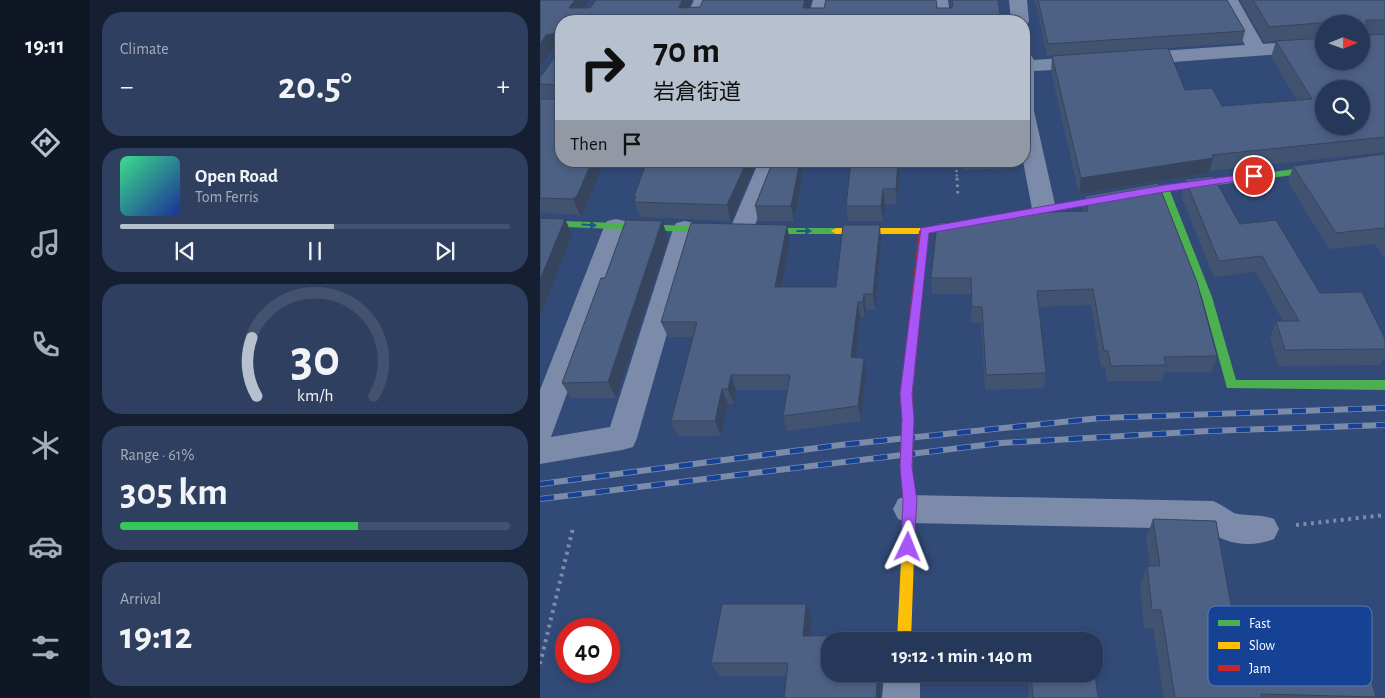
<!DOCTYPE html>
<html lang="en">
<head>
<meta charset="utf-8">
<style>
  body { margin:0; font-family:"Alegreya Sans","Noto Sans JP",sans-serif; background:#2e3f5f; color:#f1f3f6; height:100vh; display:flex; flex-direction:column; font-size:19px; white-space:nowrap }
  * { box-sizing:border-box; margin:0 }
  p { font-size:16px; color:#a4acba }
  .icon { flex:none; width:28px; height:28px; fill:none; stroke:currentColor; stroke-width:2; stroke-linecap:round; stroke-linejoin:round }
  .map { position:relative; flex:1; overflow:hidden }
  .side { display:flex; flex-direction:column; gap:12px; padding:12px; background:#151f31; width:450px }
  .side>* { flex:none }
  .hud { position:absolute; left:15px; top:15px; width:475px; height:152px; border-radius:20px; box-shadow:0 2px 8px #0003,0 0 0 1px #42526f; background:#b7c0cf; color:#111; overflow:hidden }
  .needle { width:32px; rotate:89deg }
  .controls { position:absolute; left:775px; top:15px; display:grid; gap:10px }
  .controls a { display:grid; place-items:center; width:55px; height:55px; border-radius:50%; background:#263859; box-shadow:0 2px 8px #0003,0 0 0 1px #42526f; font-size:25px }
  .speed { position:absolute; left:15px; top:618px; display:flex; gap:10px; font-size:25px; font-weight:700; text-align:center }
  .speed>* { display:grid; place-content:center; width:65px; height:65px; border-radius:50%; background:#263859; box-shadow:0 2px 8px #0003,0 0 0 1px #42526f; line-height:1 }
  .speed .limit { border:8px solid #d22; background:#fff; color:#111 }
  .pin { position:absolute; display:grid; place-items:center; width:42px; height:42px; color:#fff; margin:-21px; border:2px solid #fff; border-radius:50%; box-shadow:0 1px 5px #0007 }
  .me { position:absolute; width:55px; margin:-28px; rotate:2deg; stroke-linejoin:round; filter:drop-shadow(0 0 4px #0008) }
  .turn { display:flex; align-items:center; gap:18px; height:105px; padding:0 15px; font-size:22px }
  .turn .icon { width:65px; height:65px; stroke-width:2.5 }
  .turn b { display:block; font-size:35px; line-height:42px }
  .then { display:flex; align-items:center; height:48px; padding:0 15px; background:#0003; gap:10px; font-size:19px }
  .big { font-size:38px; font-weight:700; line-height:1.1 }
  .side .widget { flex:1; display:flex; flex-direction:column; justify-content:center; gap:8px; min-width:0; padding:0 18px; border-radius:20px; background:#2e3f5f }
  .side .dial { align-items:center; gap:0 }
  .dial svg { height:130px; overflow:visible; fill:none; stroke:#42526f; stroke-width:7; stroke-linecap:round; text-anchor:middle }
  .dial text { fill:#f1f3f6; stroke:none }
  .song { display:flex; align-items:center; gap:15px }
  .cover { width:60px; height:60px; border-radius:8px; background:linear-gradient(135deg,hsl(150 70% 55%),hsl(230 70% 35%)) }
  .played { height:5px; border-radius:2px; background:linear-gradient(90deg,#b7c0cf 55%,#42526f 55%) }
  .keys { display:flex; justify-content:space-around; direction:ltr }
  .heat { display:flex; justify-content:space-between; align-items:center; font-size:28px; direction:ltr }
  .charge { height:8px; border-radius:4px; background:linear-gradient(90deg,#34c759 61%,#42526f 0) }
  .trip { position:absolute; left:281px; top:632px; width:282px; height:50px; border-radius:20px; background:#263859; box-shadow:0 2px 8px #0003,0 0 0 1px #42526f; font-weight:700; line-height:50px; text-align:center }
  main { display:flex; flex:1; min-height:0 }
  .tab-bar { display:flex; flex-direction:column; width:90px; justify-content:space-around; align-items:center; background:#0f1624; color:#a4acba }
  .tab-bar .icon { width:35px; height:35px }
  .tab-bar .on { color:#b7c0cf }
  .tab-bar b { font-size:22px; color:#f1f3f6 }
  .map>svg:first-child { display:block }
  .lines { fill:none; stroke-linecap:round; stroke-linejoin:round }
  .path-far2 { stroke:#7b8ba9; stroke-width:2.5; stroke-dasharray:2 2.5; stroke-linecap:butt }
  .path-far1 { stroke:#7b8ba9; stroke-width:3; stroke-dasharray:2.5 4; stroke-linecap:butt }
  .path { stroke:#7b8ba9; stroke-width:4; stroke-dasharray:3 4.5; stroke-linecap:butt }
  .lane { fill:#7b8ba9; fill-rule:evenodd }
  .street { fill:#7b8ba9; fill-rule:evenodd }
  .fast { fill:#4caf50; fill-rule:evenodd }
  .slow { fill:#ffc107; fill-rule:evenodd }
  .jam { fill:#c62828; fill-rule:evenodd }
  .rail-casing { stroke:#7c8ba9; stroke-width:6 }
  .rail { stroke:#154294; stroke-width:4.5; stroke-dasharray:14; stroke-linecap:butt }
  .wall { fill:#425372; fill-rule:evenodd }
  .shaded-wall { fill:#36445d }
  .building { fill:#4d6185; stroke:#36445d; fill-rule:evenodd }
  .oneway { fill:#205886 }
  .route { fill:#a855f7; stroke:#6d37a1 }
  .key { fill:#154294; stroke:#5b7bb4; stroke-width:1 }
  .key-label { font-size:14px; fill:#fff }
</style>
</head>
<body>
<main>
<nav class="tab-bar">
<b>19:11</b>
<svg class="icon on" aria-label="directions" viewBox="0 0 24 24"><path d="M12 3l9 9-9 9-9-9zM9 14v-3h6M13 9l2 2-2 2"/></svg>
<svg class="icon" aria-label="music" viewBox="0 0 24 24"><path d="M9 18V5l10-2v13"/><circle cx="6" cy="18" r="3"/><circle cx="16" cy="16" r="3"/></svg>
<svg class="icon" aria-label="phone" viewBox="0 0 24 24"><path d="M5 4h4l2 5-3 2q2 4 5 5l2-3 5 2v4C11 20 4 13 5 4z"/></svg>
<svg class="icon" aria-label="climate" viewBox="0 0 24 24"><path d="M12 3v18M4 7l16 10M4 17L20 7"/></svg>
<svg class="icon" aria-label="car" viewBox="0 0 24 24"><path d="M5 17H2v-5l4-1 3-4h7l3 4 3 1v5h-3M9 17h6M6 11h13"/><circle cx="7" cy="17" r="2"/><circle cx="17" cy="17" r="2"/></svg>
<svg class="icon" aria-label="filters" viewBox="0 0 24 24"><path d="M4 7h16M4 17h16"/><circle cx="9" cy="7" r="2"/><circle cx="15" cy="17" r="2"/></svg>
</nav>
<section class="side">
<div class="widget"><p>Climate</p>
<div class="heat"><a>−</a><b class="big">20.5°</b><a>+</a></div>
</div>
<div class="widget">
<div class="song"><i class="cover"></i><div><b>Open Road</b><p>Tom Ferris</p></div></div>
<div class="played"></div>
<div class="keys"><svg class="icon" aria-label="previous" viewBox="0 0 24 24"><path d="M18 5L8 12l10 7zM5 5v14"/></svg><svg class="icon" aria-label="pause" viewBox="0 0 24 24"><path d="M8 5v14M16 5v14"/></svg><svg class="icon" aria-label="next" viewBox="0 0 24 24"><path d="M6 5l10 7-10 7zM19 5v14"/></svg></div>
</div>
<div class="widget dial"><svg viewBox="0 0 100 80">
<path d="M14 69A42 42 0 1 1 86 69"/>
<path d="M14 69A42 42 0 0 1 11 33" stroke="#b7c0cf"/>
<text x="50" y="56" font-size="32" font-weight="700">30</text>
<text x="50" y="72" font-size="11">km/h</text>
</svg></div>
<div class="widget"><p>Range · 61%</p><b class="big">305 km</b><div class="charge"></div></div>
<div class="widget"><p>Arrival</p><b class="big">19:12</b></div>
</section>
<div class="map">
<svg width="845" height="698" viewBox="0 0 845 698">
  <rect width="100%" height="100%" fill="#324a77"/>
  <g class="lines">
    <path class="path-far2" d="M 416,161 L 417,179"/>
    <path class="path-far1" d="M 417,178 L 418,197"/>
    <g class="path">
      <path d="M 756,525 L 845,515"/>
      <path d="M 0,664 L 33,528"/>
    </g>
    <path class="lane" d="M 396,0 L 408,0 L 411,21 L 399,21 Z"/>
    <g class="street">
      <path d="M 154,0 L 172,0 L 162,21 L 144,21 Z"/>
      <path d="M 273,0 L 291,0 L 285,21 L 267,21 Z"/>
      <path d="M 469,0 L 487,0 L 489,21 L 487,25 L 484,26 L 484,21 L 471,21 Z"/>
      <path d="M 680,0 L 698,0 L 723,44 L 784,39 L 784,51 L 593,65 L 586,63 L 583,59 L 586,55 L 593,53 L 705,45 Z"/>
      <path d="M 484,53 L 491,55 L 494,60 L 548,56 L 555,58 L 558,62 L 555,66 L 548,68 L 494,71 L 494,111 L 516,209 L 512,215 L 504,217 L 496,215 L 492,209 L 483,161 Z"/>
      <path d="M 219,161 L 241,161 L 210,237 L 201,239 L 192,237 L 189,231 Z"/>
      <path d="M 76,219 L 85,221 L 88,227 L 11,437 L 70,427 L 133,229 L 136,223 L 145,221 L 154,223 L 157,229 L 97,438 L 93,447 L 82,450 L 0,464 L 0,390 L 64,227 L 67,221 Z"/>
      <path d="M 369,495 L 673,501 C 681,504 687,509 694,513 C 702,516 722,514 734,519 L 739,529 L 734,539 C 711,548 685,545 667,529 L 369,523 L 358,519 L 353,509 L 358,499 Z"/>
      <path d="M 344,674 L 380,674 L 380,698 L 342,698 Z"/>
    </g>
    <g class="fast">
      <path d="M 845,157 L 845,163 L 630,191 L 672,297 L 696,380 L 845,380 L 845,390 L 687,388 L 662,297 L 621,192 L 610,192 L 610,188 Z"/>
      <path d="M 0,220 L 201,228 L 296,228 L 301,231 L 296,234 L 201,234 L 0,226 Z"/>
    </g>
    <g class="slow">
      <path d="M 613,187 L 616,188 L 616,192 L 384,234 L 296,234 L 291,231 L 296,228 L 384,228 Z"/>
      <path d="M 369,365 L 373,366 L 375,369 L 372,394 L 374,419 L 372,467 L 376,500 L 371,641 L 357,641 L 364,500 L 360,467 L 362,419 L 360,394 L 363,369 L 365,366 Z"/>
    </g>
    <path class="jam" d="M 384,228 L 389,231 L 375,369 L 373,372 L 365,372 L 363,369 L 379,231 Z"/>
    <g class="rail-casing">
      <g id="rail">
        <path d="M 0,484 L 300,445 L 561,418 L 845,408"/>
        <path d="M 0,499 L 461,443 L 668,431 L 845,425"/>
      </g>
    </g>
    <use href="#rail" class="rail"/>
  </g>
  <g class="wall">
    <path d="M 0,0 L 50,0 L 45,8 L 50,8 L 56,0 L 152,0 L 149,8 L 160,7 L 163,0 L 271,0 L 269,8 L 411,8 L 411,0 L 458,0 L 461,21 L 21,21 L 21,161 L 65,161 L 44,211 L 40,215 L 0,213 L 0,76 L 2,75 L 16,55 L 16,49 L 12,50 Z"/>
    <path d="M 495,0 L 687,0 L 705,31 L 702,43 L 507,56 Z"/>
    <path d="M 700,0 L 845,0 L 845,152 L 670,171 L 669,173 L 539,194 L 511,72 L 512,56 L 645,90 L 682,106 L 757,100 L 731,57 L 736,41 L 724,42 ZM 784,24 L 821,24 L 784,61 Z"/>
    <path d="M 845,154 L 845,260 L 835,244 L 789,249 L 748,182 L 753,166 Z"/>
    <path d="M 217,161 L 191,221 L 100,217 L 94,202 L 95,199 L 94,196 Z"/>
    <path d="M 233,161 L 265,161 L 254,221 L 218,221 L 215,206 Z"/>
    <path d="M 311,161 L 477,161 L 477,168 L 423,170 L 423,163 L 360,164 L 357,204 L 345,204 L 343,221 L 308,221 L 306,206 Z"/>
    <path d="M 645,179 L 700,224 L 780,293 L 845,339 L 845,357 L 840,365 L 738,366 L 730,337 L 736,321 L 743,321 L 716,272 L 674,277 L 641,196 Z"/>
    <path d="M 545,196 L 677,356 L 672,372 L 624,372 L 622,381 L 567,381 L 565,367 L 561,367 L 551,305 L 498,307 L 506,373 L 504,388 L 445,390 L 441,323 L 431,323 L 431,294 L 392,294 L 391,278 L 462,220 L 462,213 L 543,211 Z"/>
    <path d="M 122,221 L 128,238 L 76,398 L 31,398 L 22,383 L 65,278 Z"/>
    <path d="M 250,241 L 241,287 L 296,287 L 341,241 L 335,310 L 326,310 L 325,317 L 320,317 L 315,357 L 324,358 L 326,373 L 321,421 L 247,431 L 243,416 L 247,390 L 196,390 L 194,404 L 188,404 L 181,436 L 138,436 L 131,421 L 153,337 L 128,337 L 121,322 Z"/>
    <path d="M 613,519 L 695,628 L 794,641 L 808,654 L 836,697 L 834,698 L 624,698 L 613,628 L 604,628 L 600,584 L 607,566 L 610,566 L 606,538 Z"/>
    <path d="M 272,619 L 270,636 L 340,635 L 341,641 L 290,641 L 290,674 L 341,674 L 340,698 L 247,676 L 180,676 L 171,663 Z"/>
    <path d="M 488,674 L 555,674 L 558,698 L 489,698 Z"/>
  </g>
  <g class="shaded-wall">
    <path d="M 35,0 L 50,0 L 36,21 L 29,8 Z"/>
    <path d="M 142,0 L 152,0 L 143,21 L 139,8 Z"/>
    <path d="M 265,0 L 271,0 L 266,21 L 263,8 Z"/>
    <path d="M 16,33 L 21,48 L 12,50 L 0,68 L 0,44 L 6,35 Z"/>
    <path d="M 673,158 L 669,173 L 539,194 L 541,178 Z"/>
    <path d="M 52,161 L 65,161 L 44,211 L 40,215 L 33,199 Z"/>
    <path d="M 207,161 L 217,161 L 191,221 L 187,205 Z"/>
    <path d="M 260,161 L 265,161 L 254,221 L 251,206 Z"/>
    <path d="M 358,161 L 360,161 L 360,164 L 357,204 L 356,189 Z"/>
    <path d="M 343,189 L 345,204 L 343,221 L 341,206 Z"/>
    <path d="M 25,219 L 32,234 L 0,317 L 0,280 Z"/>
    <path d="M 122,221 L 128,238 L 76,398 L 68,382 Z"/>
    <path d="M 247,225 L 250,241 L 238,303 L 235,287 Z"/>
    <path d="M 340,225 L 341,241 L 335,310 L 333,294 Z"/>
    <path d="M 324,294 L 326,310 L 325,317 L 323,302 Z"/>
    <path d="M 318,302 L 320,317 L 314,373 L 311,357 Z"/>
    <path d="M 324,358 L 326,373 L 321,421 L 318,406 Z"/>
    <path d="M 191,375 L 196,390 L 194,404 L 188,389 Z"/>
    <path d="M 182,389 L 188,404 L 181,436 L 175,421 Z"/>
    <path d="M 266,604 L 272,619 L 268,650 L 263,636 Z"/>
    <path d="M 338,674 L 341,674 L 340,698 L 336,698 Z"/>
  </g>
  <g class="building">
    <path d="M 0,0 L 35,0 L 29,8 L 50,8 L 56,0 L 142,0 L 139,8 L 160,7 L 163,0 L 265,0 L 263,8 L 284,8 L 286,0 L 396,0 L 397,8 L 411,8 L 413,6 L 412,0 L 458,0 L 461,21 L 21,21 L 21,161 L 52,161 L 37,196 L 33,199 L 0,198 L 0,99 L 16,99 L 16,85 L 0,84 L 0,76 L 2,75 L 16,55 L 16,33 L 6,35 L 0,44 Z"/>
    <path d="M 498,0 L 687,0 L 705,31 L 508,44 Z"/>
    <path d="M 713,0 L 845,0 L 845,20 L 826,20 L 826,35 L 845,34 L 845,137 L 672,155 L 673,158 L 541,178 L 512,56 L 628,48 L 645,90 L 672,88 L 682,106 L 772,99 L 736,41 L 784,38 L 784,61 L 821,61 L 821,24 L 791,24 L 791,22 L 729,27 ZM 784,89 L 821,89 L 821,126 L 784,126 Z"/>
    <path d="M 845,154 L 845,231 L 843,228 L 796,233 L 753,166 Z"/>
    <path d="M 107,161 L 207,161 L 187,205 L 94,202 L 96,196 L 94,196 Z"/>
    <path d="M 233,161 L 260,161 L 251,206 L 215,206 Z"/>
    <path d="M 311,161 L 358,161 L 356,189 L 343,189 L 341,206 L 306,206 Z"/>
    <path d="M 673,176 L 700,224 L 736,220 L 780,293 L 822,292 L 845,339 L 845,349 L 745,350 L 736,321 L 759,321 L 722,256 L 679,261 L 645,179 Z"/>
    <path d="M 618,183 L 657,282 L 677,356 L 624,357 L 626,365 L 571,366 L 568,351 L 564,351 L 553,289 L 497,291 L 506,373 L 446,375 L 442,307 L 432,307 L 431,278 L 391,278 L 397,223 L 462,220 L 462,213 L 548,211 L 545,196 Z"/>
    <path d="M 0,218 L 25,219 L 0,280 Z"/>
    <path d="M 86,220 L 122,221 L 68,382 L 22,383 L 61,278 L 65,278 Z"/>
    <path d="M 151,223 L 247,225 L 235,287 L 296,287 L 303,225 L 340,225 L 333,294 L 324,294 L 323,302 L 318,302 L 311,357 L 324,358 L 318,406 L 243,416 L 250,375 L 191,375 L 188,389 L 182,389 L 175,421 L 131,421 L 157,322 L 121,322 Z"/>
    <path d="M 613,519 L 676,521 L 695,628 L 791,628 L 794,641 L 805,641 L 808,654 L 825,654 L 836,697 L 721,694 L 722,698 L 635,698 L 621,610 L 612,610 L 607,566 L 620,566 Z"/>
    <path d="M 182,604 L 266,604 L 263,636 L 340,635 L 340,641 L 290,641 L 290,674 L 338,674 L 336,698 L 244,698 L 248,663 L 171,663 Z"/>
    <path d="M 491,674 L 555,674 L 558,698 L 493,698 Z"/>
  </g>
  <defs><path id="oneway-solid" d="M-6-.8H1V-3.2L6.5 0L1 3.2V.8H-6Z" transform="scale(1.25)"/></defs>
  <g class="oneway">
    <use href="#oneway-solid" transform="translate(49 225) rotate(3)"/>
    <use href="#oneway-solid" transform="translate(264 231)"/>
  </g>
  <path class="route" d="M 714,173 L 717,174 L 717,178 L 624,192 L 389,233 L 372,394 L 374,419 L 372,467 L 377,500 L 374,547 L 372,551 L 368,553 L 363,551 L 361,547 L 363,500 L 360,467 L 362,419 L 360,394 L 381,228 L 624,185 Z"/>
  <rect x="668" y="606" width="164" height="80" rx="8" class="key"/>
  <rect x="678" y="620" width="22" height="6" fill="#4caf50"/>
  <rect x="678" y="642" width="22" height="7" fill="#ffc107"/>
  <rect x="678" y="665" width="22" height="6" fill="#c62828"/>
  <g class="key-label">
    <text x="709" y="628">Fast</text>
    <text x="709" y="650">Slow</text>
    <text x="709" y="673">Jam</text>
  </g>
</svg>
<div class="controls">
<a><svg class="needle" viewBox="-14 -14 28 28"><path d="M0-13l5 13h-10z" fill="#e53935"/><path d="M0 13l5-13h-10z" fill="#a4acba"/></svg></a>
<a><svg class="icon" aria-label="search" viewBox="0 0 24 24"><circle cx="10" cy="10" r="6"/><path d="M15 15l6 6"/></svg></a>
</div>
<div class="speed"><div class="limit">40</div></div>
<div class="pin" style="left:714px;top:176px;background:#d93025"><svg class="icon" aria-label="arrive" viewBox="0 0 24 24"><path d="M6 21V4h12l-3 4 3 4H6"/></svg></div>
<svg class="me" style="left:368px;top:547px" viewBox="-20 -20 40 40"><path d="M0-17L14 15 0 8-14 15z" fill="#a855f7" stroke="#fff" stroke-width="4"/></svg>
<div class="trip">19:12 · 1 min · 140 m</div>
<div class="hud">
<div class="turn"><svg class="icon" aria-label="right" viewBox="0 0 24 24"><path d="M7 20v-9h11M14 6l5 5-5 5"/></svg><div><b>70 m</b>岩倉街道</div></div>
<div class="then">Then<svg class="icon" aria-label="arrive" viewBox="0 0 24 24"><path d="M6 21V4h12l-3 4 3 4H6"/></svg></div>
</div>
</div>
</main>
</body>
</html>
